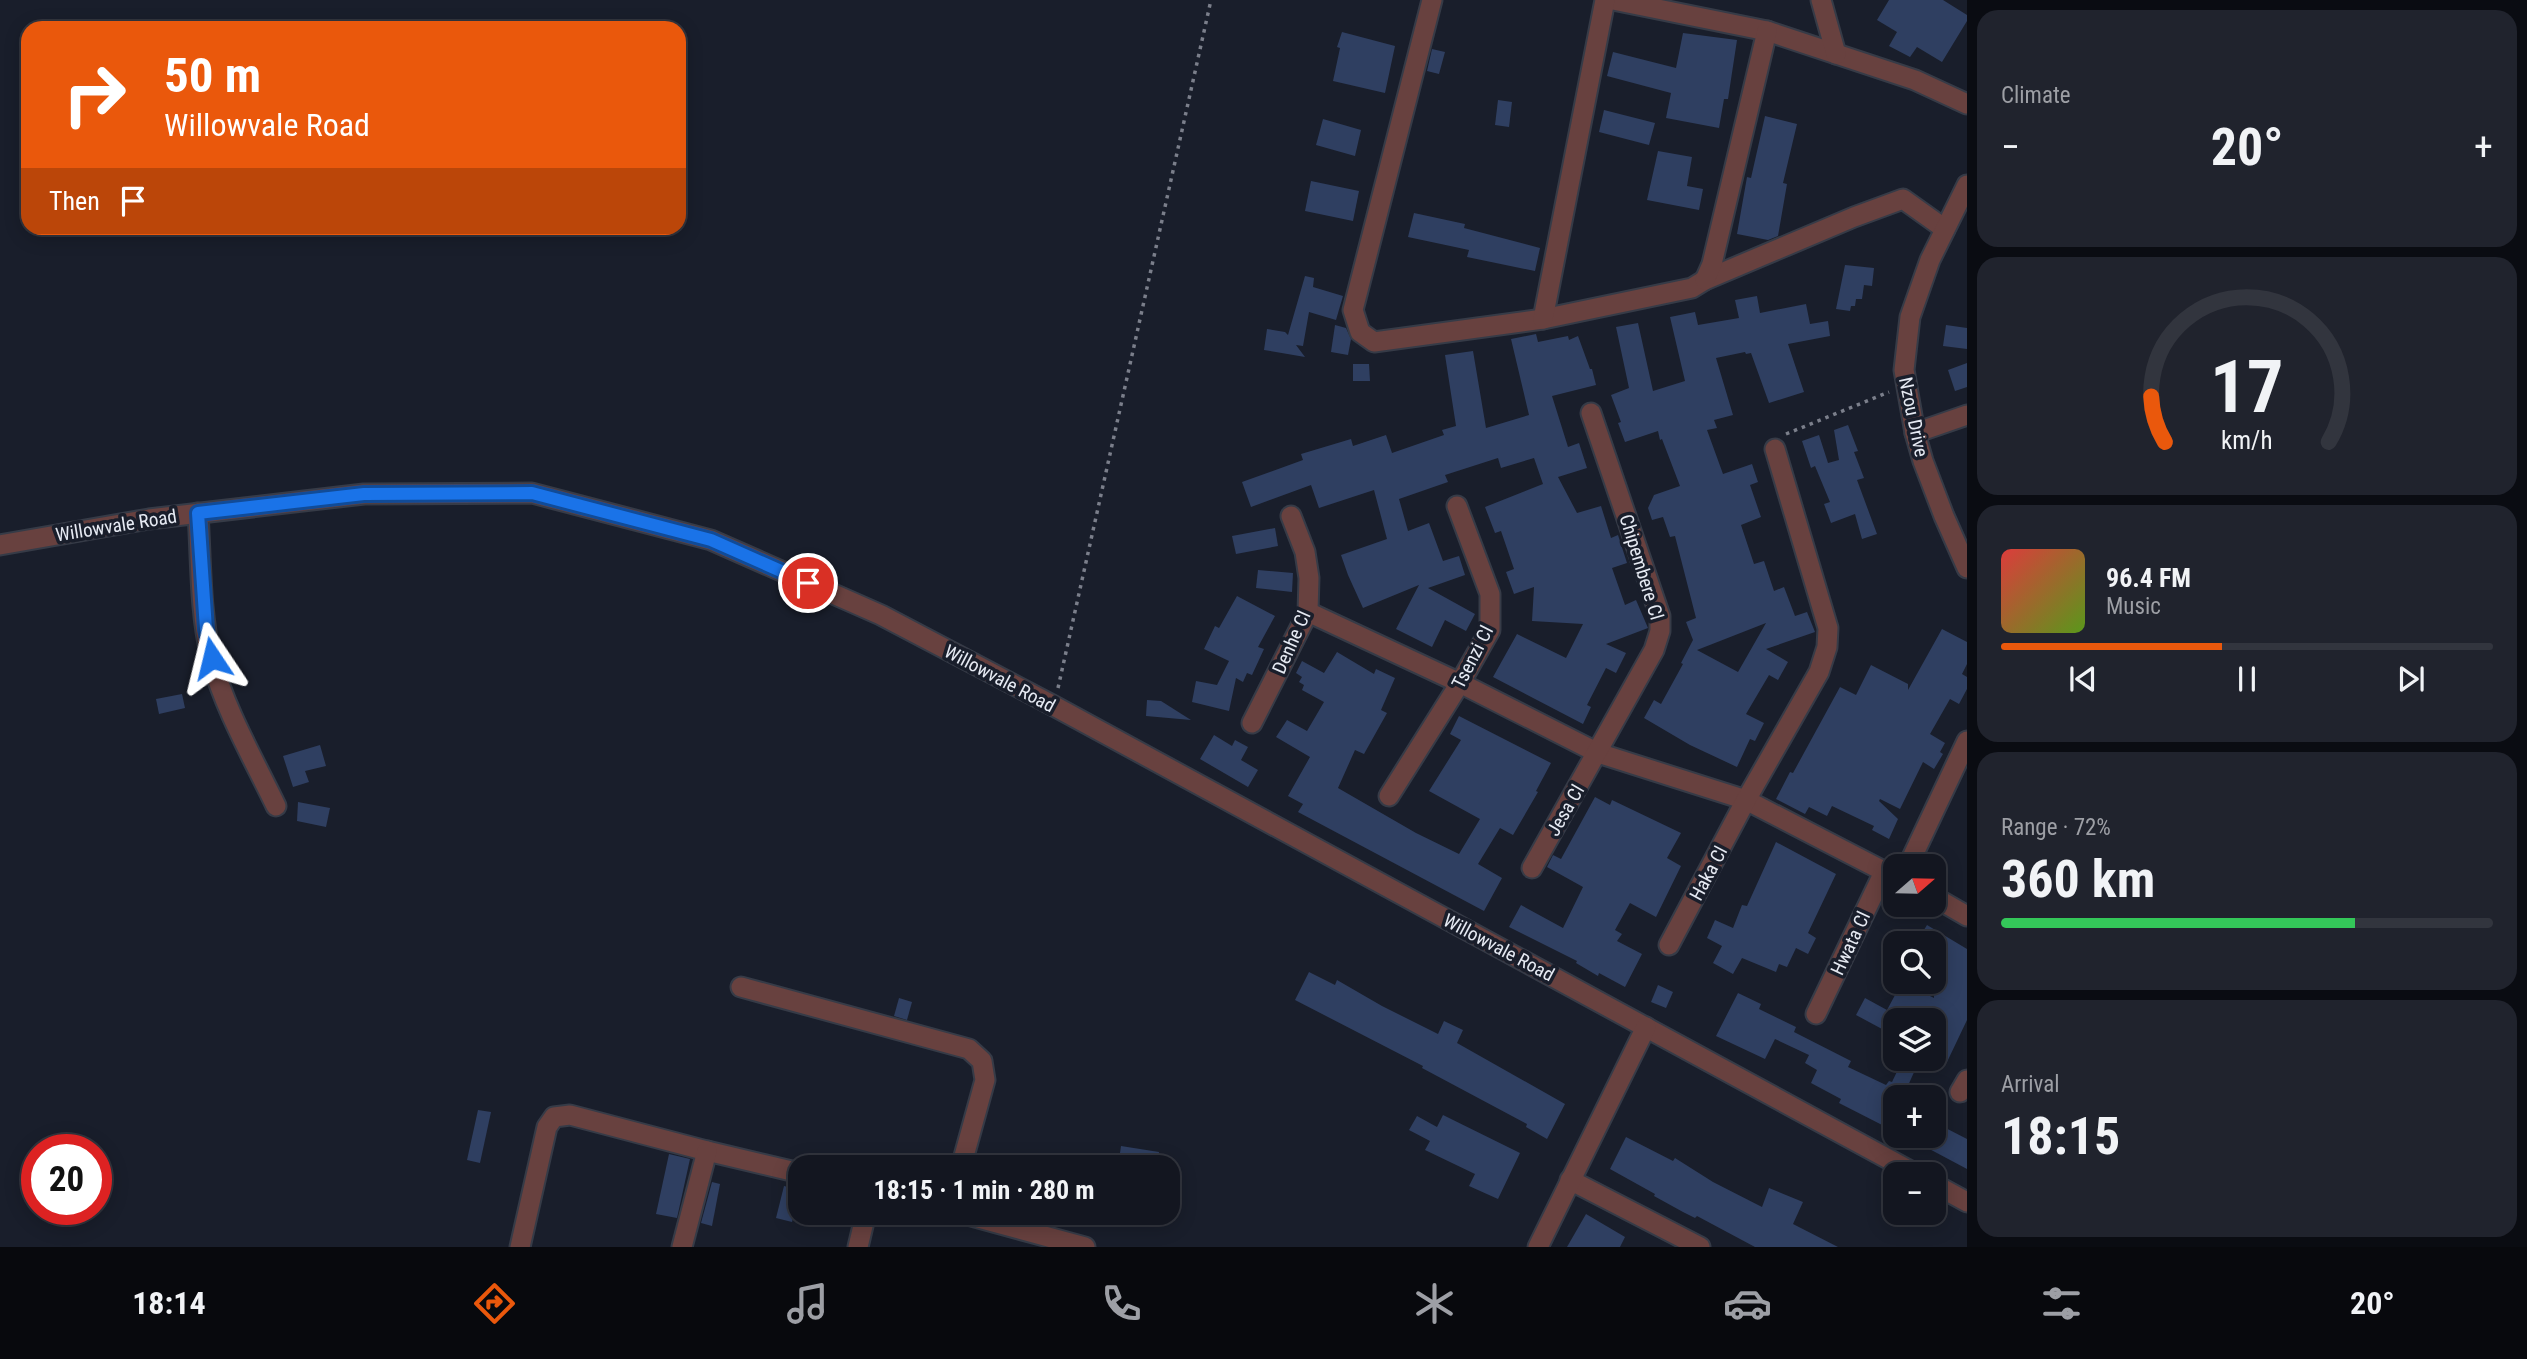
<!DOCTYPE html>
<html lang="en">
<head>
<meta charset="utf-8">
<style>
  body { margin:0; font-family:"Roboto Condensed",sans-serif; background:#20232d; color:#f1f3f6; height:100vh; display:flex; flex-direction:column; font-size:26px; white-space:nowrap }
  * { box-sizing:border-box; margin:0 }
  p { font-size:23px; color:#9d9fa5 }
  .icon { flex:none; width:38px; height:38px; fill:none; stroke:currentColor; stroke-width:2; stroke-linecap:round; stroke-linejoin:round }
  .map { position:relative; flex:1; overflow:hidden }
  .drawer { display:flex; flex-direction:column; gap:10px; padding:10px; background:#0a0c12; width:560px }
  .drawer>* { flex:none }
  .banner { position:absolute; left:21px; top:21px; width:665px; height:214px; border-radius:21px; box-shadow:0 4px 18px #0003,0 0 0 2px #32353e; background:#ea580c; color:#fff; overflow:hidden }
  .needle { width:46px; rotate:70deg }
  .controls { position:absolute; left:1883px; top:854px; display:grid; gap:14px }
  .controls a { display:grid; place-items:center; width:63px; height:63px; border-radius:14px; background:#131620; box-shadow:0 4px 18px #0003,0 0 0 2px #32353e; font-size:35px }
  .speed { position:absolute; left:21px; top:1134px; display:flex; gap:14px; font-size:35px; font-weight:700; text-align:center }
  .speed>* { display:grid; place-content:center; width:91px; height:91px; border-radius:50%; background:#131620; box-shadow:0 4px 18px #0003,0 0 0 2px #32353e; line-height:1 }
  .speed .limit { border:10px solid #d22; background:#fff; color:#111 }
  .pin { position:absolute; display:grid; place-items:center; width:60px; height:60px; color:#fff; margin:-30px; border:4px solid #fff; border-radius:50%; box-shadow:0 2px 7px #0007 }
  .me { position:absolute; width:77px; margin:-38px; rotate:350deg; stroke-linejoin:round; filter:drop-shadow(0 0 5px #0008) }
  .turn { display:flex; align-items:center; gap:24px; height:147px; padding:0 28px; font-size:32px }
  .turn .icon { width:91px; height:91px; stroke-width:2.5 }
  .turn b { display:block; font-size:49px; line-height:60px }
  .then { display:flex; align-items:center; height:66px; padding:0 28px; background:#0003; gap:14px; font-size:26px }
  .big { font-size:52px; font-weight:700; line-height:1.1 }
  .drawer .tile { flex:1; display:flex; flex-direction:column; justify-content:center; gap:10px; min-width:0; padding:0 24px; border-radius:21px; background:#20232d }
  .drawer .dial { align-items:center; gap:0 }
  .dial svg { height:182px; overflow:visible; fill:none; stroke:#32353e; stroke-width:7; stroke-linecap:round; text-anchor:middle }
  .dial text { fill:#f1f3f6; stroke:none }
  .song { display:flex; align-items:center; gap:21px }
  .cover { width:84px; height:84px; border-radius:10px; background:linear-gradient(135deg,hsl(0 70% 55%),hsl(90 70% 35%)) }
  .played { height:7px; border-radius:4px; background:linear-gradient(90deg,#ea580c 45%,#32353e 45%) }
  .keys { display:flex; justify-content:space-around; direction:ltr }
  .heat { display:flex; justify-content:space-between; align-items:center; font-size:38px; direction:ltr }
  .charge { height:10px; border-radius:5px; background:linear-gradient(90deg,#34c759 72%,#32353e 0) }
  .trip { position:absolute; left:788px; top:1155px; width:392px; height:70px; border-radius:21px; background:#131620; box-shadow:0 4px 18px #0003,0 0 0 2px #32353e; font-weight:700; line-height:70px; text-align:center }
  .tabs { display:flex; height:112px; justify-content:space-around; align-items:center; background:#08090d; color:#9d9fa5 }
  .tabs .icon { width:49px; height:49px }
  .tabs .current { color:#ea580c }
  .tabs b { font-size:32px; color:#f1f3f6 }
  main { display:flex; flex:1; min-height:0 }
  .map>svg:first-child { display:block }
  .building { fill:#2f3f61; fill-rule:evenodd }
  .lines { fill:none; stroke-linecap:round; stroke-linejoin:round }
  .minor-casing { stroke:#363b47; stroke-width:23 }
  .path { stroke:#7b7f8b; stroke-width:3.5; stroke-dasharray:3.5 5; stroke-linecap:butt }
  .minor { stroke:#68413f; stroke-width:19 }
  .route-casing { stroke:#114b97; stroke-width:18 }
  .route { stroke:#1a73e8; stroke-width:12 }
  .labels { text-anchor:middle; stroke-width:7; stroke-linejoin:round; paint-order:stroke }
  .street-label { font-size:19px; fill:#e6eaf3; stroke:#191e2b }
</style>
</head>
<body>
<main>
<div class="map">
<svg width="1967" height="1247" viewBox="0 0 1967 1247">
  <rect width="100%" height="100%" fill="#191e2b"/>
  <g class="building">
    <path d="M 1889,0 L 1943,0 L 1967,15 L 1967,21 L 1942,62 L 1917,47 L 1910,57 L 1889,46 L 1897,32 L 1877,20 Z"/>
    <path d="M 1342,32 L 1395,46 L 1385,93 L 1333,81 L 1340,48 L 1337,47 Z"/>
    <path d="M 1683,33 L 1737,40 L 1728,99 L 1724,99 L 1719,128 L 1666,118 L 1671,93 L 1607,76 L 1613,52 L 1676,68 Z"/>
    <path d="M 1432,49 L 1445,52 L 1439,74 L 1427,71 Z"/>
    <path d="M 1498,100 L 1512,102 L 1509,127 L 1495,125 Z"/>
    <path d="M 1604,110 L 1655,123 L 1649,145 L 1599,132 Z"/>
    <path d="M 1765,116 L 1797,124 L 1783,183 L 1787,184 L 1778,236 L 1768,240 L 1737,234 L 1747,177 L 1751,178 Z"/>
    <path d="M 1323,119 L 1361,130 L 1355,156 L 1316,145 Z"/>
    <path d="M 1658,151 L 1692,157 L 1687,186 L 1703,189 L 1699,210 L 1647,200 Z"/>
    <path d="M 1311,181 L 1359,191 L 1353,221 L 1305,211 Z"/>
    <path d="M 1414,213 L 1465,224 L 1464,228 L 1540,248 L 1535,271 L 1467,257 L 1469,250 L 1408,237 Z"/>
    <path d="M 1845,265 L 1874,268 L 1872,286 L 1864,285 L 1862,299 L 1856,299 L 1855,306 L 1851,306 L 1850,311 L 1836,309 Z"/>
    <path d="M 1305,276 L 1314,278 L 1313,287 L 1343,296 L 1336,320 L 1309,312 L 1303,346 L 1296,345 L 1305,357 L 1264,350 L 1267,329 L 1285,332 L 1288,335 Z"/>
    <path d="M 1757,296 L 1760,313 L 1806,304 L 1810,324 L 1828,321 L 1830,336 L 1788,344 L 1804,392 L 1769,403 L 1751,353 L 1746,354 L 1745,352 L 1716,358 L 1733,415 L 1714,420 L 1717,428 L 1707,430 L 1723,474 L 1752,464 L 1758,482 L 1750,485 L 1761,517 L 1741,525 L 1754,564 L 1764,561 L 1774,591 L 1784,587 L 1795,616 L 1807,612 L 1815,632 L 1766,649 L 1788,662 L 1778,680 L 1769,675 L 1746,714 L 1764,723 L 1755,741 L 1750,739 L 1737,767 L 1690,745 L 1644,718 L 1654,700 L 1661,704 L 1683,664 L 1681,663 L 1693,640 L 1686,622 L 1696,618 L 1675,536 L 1670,537 L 1663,517 L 1652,520 L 1648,508 L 1654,495 L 1680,486 L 1662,439 L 1660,440 L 1658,431 L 1625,442 L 1618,423 L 1621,422 L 1611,395 L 1629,388 L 1616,327 L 1638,323 L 1653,391 L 1685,381 L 1670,317 L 1695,312 L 1698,325 L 1739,318 L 1735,300 ZM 1766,623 L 1738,672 L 1697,650 Z"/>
    <path d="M 1335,325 L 1346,328 L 1351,339 L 1348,355 L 1331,352 Z"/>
    <path d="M 1946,325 L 1967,328 L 1967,349 L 1943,346 Z"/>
    <path d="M 1536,334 L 1538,342 L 1568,336 L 1569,340 L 1578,336 L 1590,369 L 1592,369 L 1596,385 L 1552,396 L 1568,447 L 1579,443 L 1587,468 L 1558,477 L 1577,513 L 1601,506 L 1611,538 L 1618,535 L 1627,563 L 1612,568 L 1625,605 L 1636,600 L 1648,628 L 1606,644 L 1626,653 L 1616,673 L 1606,668 L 1587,705 L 1591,707 L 1583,724 L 1493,677 L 1517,634 L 1566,658 L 1583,624 L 1532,621 L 1534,587 L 1514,594 L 1506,572 L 1514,569 L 1501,531 L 1495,533 L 1485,507 L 1543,484 L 1534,458 L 1501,468 L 1498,458 L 1445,475 L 1448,482 L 1399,499 L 1408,531 L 1429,523 L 1443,561 L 1459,556 L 1465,575 L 1428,588 L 1475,614 L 1466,631 L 1445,620 L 1432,647 L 1396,629 L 1419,585 L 1363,608 L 1348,575 L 1341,555 L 1387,539 L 1374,490 L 1319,508 L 1311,485 L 1251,507 L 1242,482 L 1303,460 L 1301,454 L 1351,439 L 1353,446 L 1386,435 L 1392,453 L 1444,435 L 1442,430 L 1456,426 L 1445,355 L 1473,351 L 1486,428 L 1529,415 L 1511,339 Z"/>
    <path d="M 1967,363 L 1967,387 L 1955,391 L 1948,370 Z"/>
    <path d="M 1353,364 L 1369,364 L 1370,381 L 1353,381 Z"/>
    <path d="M 1848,425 L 1858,451 L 1854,452 L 1864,478 L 1857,480 L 1877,534 L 1862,539 L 1855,514 L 1831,523 L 1824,504 L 1830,502 L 1815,466 L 1811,468 L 1802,441 L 1819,435 L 1828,463 L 1839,460 L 1834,430 Z"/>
    <path d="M 1275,528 L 1278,546 L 1236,554 L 1232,536 Z"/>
    <path d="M 1258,570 L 1293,573 L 1292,592 L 1256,588 Z"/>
    <path d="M 1237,596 L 1275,616 L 1258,647 L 1264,649 L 1252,675 L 1247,673 L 1243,682 L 1236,678 L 1229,711 L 1192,702 L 1196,681 L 1217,685 L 1229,661 L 1204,649 L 1215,626 L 1219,628 Z"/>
    <path d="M 1942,629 L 1967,642 L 1967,664 L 1962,674 L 1967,677 L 1967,689 L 1959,704 L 1950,699 L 1930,734 L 1945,743 L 1940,752 L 1943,754 L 1934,769 L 1923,762 L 1900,809 L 1880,799 L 1879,801 L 1898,819 L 1889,839 L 1872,830 L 1874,826 L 1832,806 L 1827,816 L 1809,807 L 1805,814 L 1776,799 L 1790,772 L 1793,773 L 1840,687 L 1856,695 L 1871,665 L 1908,684 L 1908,690 Z"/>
    <path d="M 1337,652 L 1374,674 L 1376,669 L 1395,678 L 1381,710 L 1387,713 L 1364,754 L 1355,750 L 1338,788 L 1416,833 L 1459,854 L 1480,819 L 1429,791 L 1461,740 L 1450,734 L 1459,716 L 1551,763 L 1536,791 L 1538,792 L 1513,835 L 1500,828 L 1478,864 L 1502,878 L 1484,911 L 1298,812 L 1303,804 L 1288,796 L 1310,757 L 1276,737 L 1287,720 L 1307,731 L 1324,702 L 1302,690 L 1304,685 L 1299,682 L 1302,677 L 1296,673 L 1302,661 L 1324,673 Z"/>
    <path d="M 182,694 L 185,708 L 159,714 L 156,699 Z"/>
    <path d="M 1147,700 L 1161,701 L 1191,720 L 1146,716 Z"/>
    <path d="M 1214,735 L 1232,746 L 1235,740 L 1248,747 L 1241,760 L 1258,770 L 1248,787 L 1200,759 Z"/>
    <path d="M 320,745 L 326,766 L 305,771 L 309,782 L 293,787 L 283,756 Z"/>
    <path d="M 1595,797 L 1610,805 L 1612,800 L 1681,833 L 1667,858 L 1681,866 L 1656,917 L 1630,903 L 1615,930 L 1622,934 L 1617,941 L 1642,954 L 1625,987 L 1599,973 L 1598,976 L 1576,963 L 1577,961 L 1509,927 L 1521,905 L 1563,928 L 1583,887 L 1547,867 L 1553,855 L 1561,859 Z"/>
    <path d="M 298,802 L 330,808 L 326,827 L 297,821 Z"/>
    <path d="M 1776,842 L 1836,874 L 1808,933 L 1816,938 L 1808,954 L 1796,948 L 1787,967 L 1779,964 L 1776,972 L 1742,958 L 1733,974 L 1713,963 L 1722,946 L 1707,938 L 1715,920 L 1733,928 L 1742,905 L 1747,906 Z"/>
    <path d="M 1927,925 L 1967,949 L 1967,1020 L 1947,1062 L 1934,1056 L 1934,1020 L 1910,1009 L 1904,1020 L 1895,1020 L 1895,1036 L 1856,1015 L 1865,998 L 1887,1010 L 1902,982 L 1934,998 L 1934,943 L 1916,943 Z"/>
    <path d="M 1309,972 L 1335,985 L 1337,980 L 1382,1006 L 1438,1034 L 1444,1021 L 1463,1030 L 1457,1043 L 1565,1104 L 1547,1139 L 1526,1127 L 1527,1124 L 1422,1068 L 1423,1066 L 1295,1000 Z"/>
    <path d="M 1658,985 L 1673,992 L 1666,1008 L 1651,1002 Z"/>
    <path d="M 1738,993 L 1761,1004 L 1759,1009 L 1796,1027 L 1794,1032 L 1851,1061 L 1848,1067 L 1886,1085 L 1889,1081 L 1892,1082 L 1903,1059 L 1920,1059 L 1906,1090 L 1920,1097 L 1895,1097 L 1895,1118 L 1890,1128 L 1886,1127 L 1839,1103 L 1841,1099 L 1811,1083 L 1817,1070 L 1805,1063 L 1809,1055 L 1775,1039 L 1765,1059 L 1716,1036 Z"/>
    <path d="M 899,998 L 912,1002 L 907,1020 L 894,1016 Z"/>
    <path d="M 478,1110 L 491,1112 L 480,1163 L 467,1160 Z"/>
    <path d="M 1443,1115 L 1520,1153 L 1498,1199 L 1469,1186 L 1475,1174 L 1425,1150 L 1430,1141 L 1409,1130 L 1417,1116 L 1437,1127 Z"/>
    <path d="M 1934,1122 L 1967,1139 L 1967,1169 L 1905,1136 L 1934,1136 Z"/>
    <path d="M 1626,1137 L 1673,1161 L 1675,1158 L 1713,1182 L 1762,1207 L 1769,1188 L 1803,1202 L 1793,1224 L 1838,1247 L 1755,1247 L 1697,1216 L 1695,1218 L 1683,1212 L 1654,1196 L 1655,1194 L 1610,1169 Z"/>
    <path d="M 1121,1146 L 1159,1152 L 1157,1167 L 1118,1167 Z"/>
    <path d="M 669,1154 L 690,1159 L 677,1218 L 656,1214 Z"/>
    <path d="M 712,1182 L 720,1184 L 712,1226 L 701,1223 Z"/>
    <path d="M 784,1186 L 800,1190 L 792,1222 L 776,1218 Z"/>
    <path d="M 1586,1214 L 1625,1237 L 1620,1247 L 1567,1247 Z"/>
  </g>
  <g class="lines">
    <g class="minor-casing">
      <g id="minor">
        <path d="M 1432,0 L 1353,310 L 1360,332 L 1374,342 L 1543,319 L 1692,288 L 1705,280 L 1854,217 L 1903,199 L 1945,229"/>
        <path d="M 1613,0 L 1767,31 L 1915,80 L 1967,104"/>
        <path d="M 1821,0 L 1836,54"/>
        <path d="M 1967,185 L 1930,260 L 1910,317 L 1904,370 L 1915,433 L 1923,461 L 1944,516 L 1967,568"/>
        <path d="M 1705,280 L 1712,264 L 1767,31"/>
        <path d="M 1543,319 L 1605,0"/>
        <path d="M 1915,433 L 1967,415"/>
        <path d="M 198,513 C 201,561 200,612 211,658 C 225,710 253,758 276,806"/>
        <path d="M 0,545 L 149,519 L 364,494 L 532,493 L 711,540 L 881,615 L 1054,706 L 1916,1174"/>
        <path d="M 1308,612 L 1460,683 L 1598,753 L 1746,800 L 1895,877"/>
        <path d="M 1252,723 L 1308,612 L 1309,578 L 1305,552 L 1291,516"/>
        <path d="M 1389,796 L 1460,683 L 1490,630 L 1490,594 L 1457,506"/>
        <path d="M 1908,866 L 1967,741"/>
        <path d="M 1532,868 L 1654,650 L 1660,631 L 1660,616 L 1591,413"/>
        <path d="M 1934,897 L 1967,916"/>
        <path d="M 1669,945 L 1746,800 L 1819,672 L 1827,647 L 1828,628 L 1775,449"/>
        <path d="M 741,987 L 969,1049 L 982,1061 L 985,1080 L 961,1167"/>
        <path d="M 1816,1014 L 1884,872"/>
        <path d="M 1960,1092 L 1967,1080"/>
        <path d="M 1570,1180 L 1700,1247"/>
        <path d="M 1934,1184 L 1967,1202"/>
        <path d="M 960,1213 L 1085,1247"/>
        <path d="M 520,1247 L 547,1127 L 554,1117 L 570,1115 L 707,1151 L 800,1173"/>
        <path d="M 682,1247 L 707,1151"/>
        <path d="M 858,1247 L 866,1213"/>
        <path d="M 1538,1247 L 1646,1027"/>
      </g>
    </g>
    <g class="path">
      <path d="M 1786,434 L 1889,392"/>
      <path d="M 1058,688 L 1211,0"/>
    </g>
    <use href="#minor" class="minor"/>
  </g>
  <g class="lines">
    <g class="route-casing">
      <path id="route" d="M 212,658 L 206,629 L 198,513 L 364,494 L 532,493 L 711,540 L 808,583"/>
    </g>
    <use href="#route" class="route"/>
  </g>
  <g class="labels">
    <g class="street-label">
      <text transform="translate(1914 417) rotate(78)" y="7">Nzou Drive</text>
      <text transform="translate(116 525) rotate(-9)" y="7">Willowvale Road</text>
      <text transform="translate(1642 567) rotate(73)" y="7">Chipembere Cl</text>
      <text transform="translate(1291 642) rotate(-66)" y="7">Denhe Cl</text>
      <text transform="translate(1472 657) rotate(-63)" y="7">Tsenzi Cl</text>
      <text transform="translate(1000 678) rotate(28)" y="7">Willowvale Road</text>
      <text transform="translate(1565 810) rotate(-60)" y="7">Jesa Cl</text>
      <text transform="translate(1708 873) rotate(-62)" y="7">Haka Cl</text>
      <text transform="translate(1850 943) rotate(-65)" y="7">Hwata Cl</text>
      <text transform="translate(1499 947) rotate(28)" y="7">Willowvale Road</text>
    </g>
  </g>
</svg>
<div class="controls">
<a><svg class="needle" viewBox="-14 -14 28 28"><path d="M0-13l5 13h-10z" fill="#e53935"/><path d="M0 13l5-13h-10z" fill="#9d9fa5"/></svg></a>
<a><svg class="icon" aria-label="search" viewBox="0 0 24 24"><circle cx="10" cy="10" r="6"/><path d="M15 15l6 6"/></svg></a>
<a><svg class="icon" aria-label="layers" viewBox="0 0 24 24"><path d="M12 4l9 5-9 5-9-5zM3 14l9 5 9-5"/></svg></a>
<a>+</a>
<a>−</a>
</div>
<div class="speed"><div class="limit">20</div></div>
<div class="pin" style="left:808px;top:583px;background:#d93025"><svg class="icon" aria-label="arrive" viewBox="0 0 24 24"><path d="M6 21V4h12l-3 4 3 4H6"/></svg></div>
<svg class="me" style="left:212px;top:658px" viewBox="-20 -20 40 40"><path d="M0-17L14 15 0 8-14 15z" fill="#1a73e8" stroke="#fff" stroke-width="4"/></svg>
<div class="trip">18:15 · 1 min · 280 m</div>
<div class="banner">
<div class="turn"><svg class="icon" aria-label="right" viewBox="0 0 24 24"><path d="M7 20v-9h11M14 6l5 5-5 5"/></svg><div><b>50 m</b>Willowvale Road</div></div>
<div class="then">Then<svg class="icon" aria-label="arrive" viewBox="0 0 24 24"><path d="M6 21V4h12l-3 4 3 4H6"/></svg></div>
</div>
</div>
<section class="drawer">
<div class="tile"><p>Climate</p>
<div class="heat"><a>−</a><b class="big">20°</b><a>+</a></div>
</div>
<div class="tile dial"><svg viewBox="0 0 100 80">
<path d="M14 69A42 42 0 1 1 86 69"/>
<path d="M14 69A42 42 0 0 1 8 49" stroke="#ea580c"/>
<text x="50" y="56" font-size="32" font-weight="700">17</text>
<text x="50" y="72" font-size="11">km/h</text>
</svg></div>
<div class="tile">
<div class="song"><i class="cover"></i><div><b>96.4 FM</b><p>Music</p></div></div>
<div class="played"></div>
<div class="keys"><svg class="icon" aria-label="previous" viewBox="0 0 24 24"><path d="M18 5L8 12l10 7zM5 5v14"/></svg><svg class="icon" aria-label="pause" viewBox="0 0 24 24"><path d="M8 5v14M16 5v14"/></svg><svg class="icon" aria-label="next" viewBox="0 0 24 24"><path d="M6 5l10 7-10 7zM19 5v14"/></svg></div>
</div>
<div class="tile"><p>Range · 72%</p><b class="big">360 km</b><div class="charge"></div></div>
<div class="tile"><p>Arrival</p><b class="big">18:15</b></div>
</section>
</main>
<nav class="tabs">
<b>18:14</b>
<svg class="icon current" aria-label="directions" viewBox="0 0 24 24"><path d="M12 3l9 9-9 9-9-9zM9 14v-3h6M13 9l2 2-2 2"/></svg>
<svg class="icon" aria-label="music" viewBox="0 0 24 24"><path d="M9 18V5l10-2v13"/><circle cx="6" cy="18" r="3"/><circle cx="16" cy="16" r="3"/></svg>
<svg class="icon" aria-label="phone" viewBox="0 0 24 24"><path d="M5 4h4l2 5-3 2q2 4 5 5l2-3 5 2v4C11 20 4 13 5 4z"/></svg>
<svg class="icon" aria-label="climate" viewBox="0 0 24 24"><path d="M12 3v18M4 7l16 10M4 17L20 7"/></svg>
<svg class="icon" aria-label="car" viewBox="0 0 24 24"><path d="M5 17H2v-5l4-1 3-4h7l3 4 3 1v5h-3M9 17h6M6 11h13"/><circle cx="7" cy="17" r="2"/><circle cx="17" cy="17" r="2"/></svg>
<svg class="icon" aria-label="filters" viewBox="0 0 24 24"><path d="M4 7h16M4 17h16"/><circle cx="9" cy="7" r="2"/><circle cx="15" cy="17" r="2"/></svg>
<b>20°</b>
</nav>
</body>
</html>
